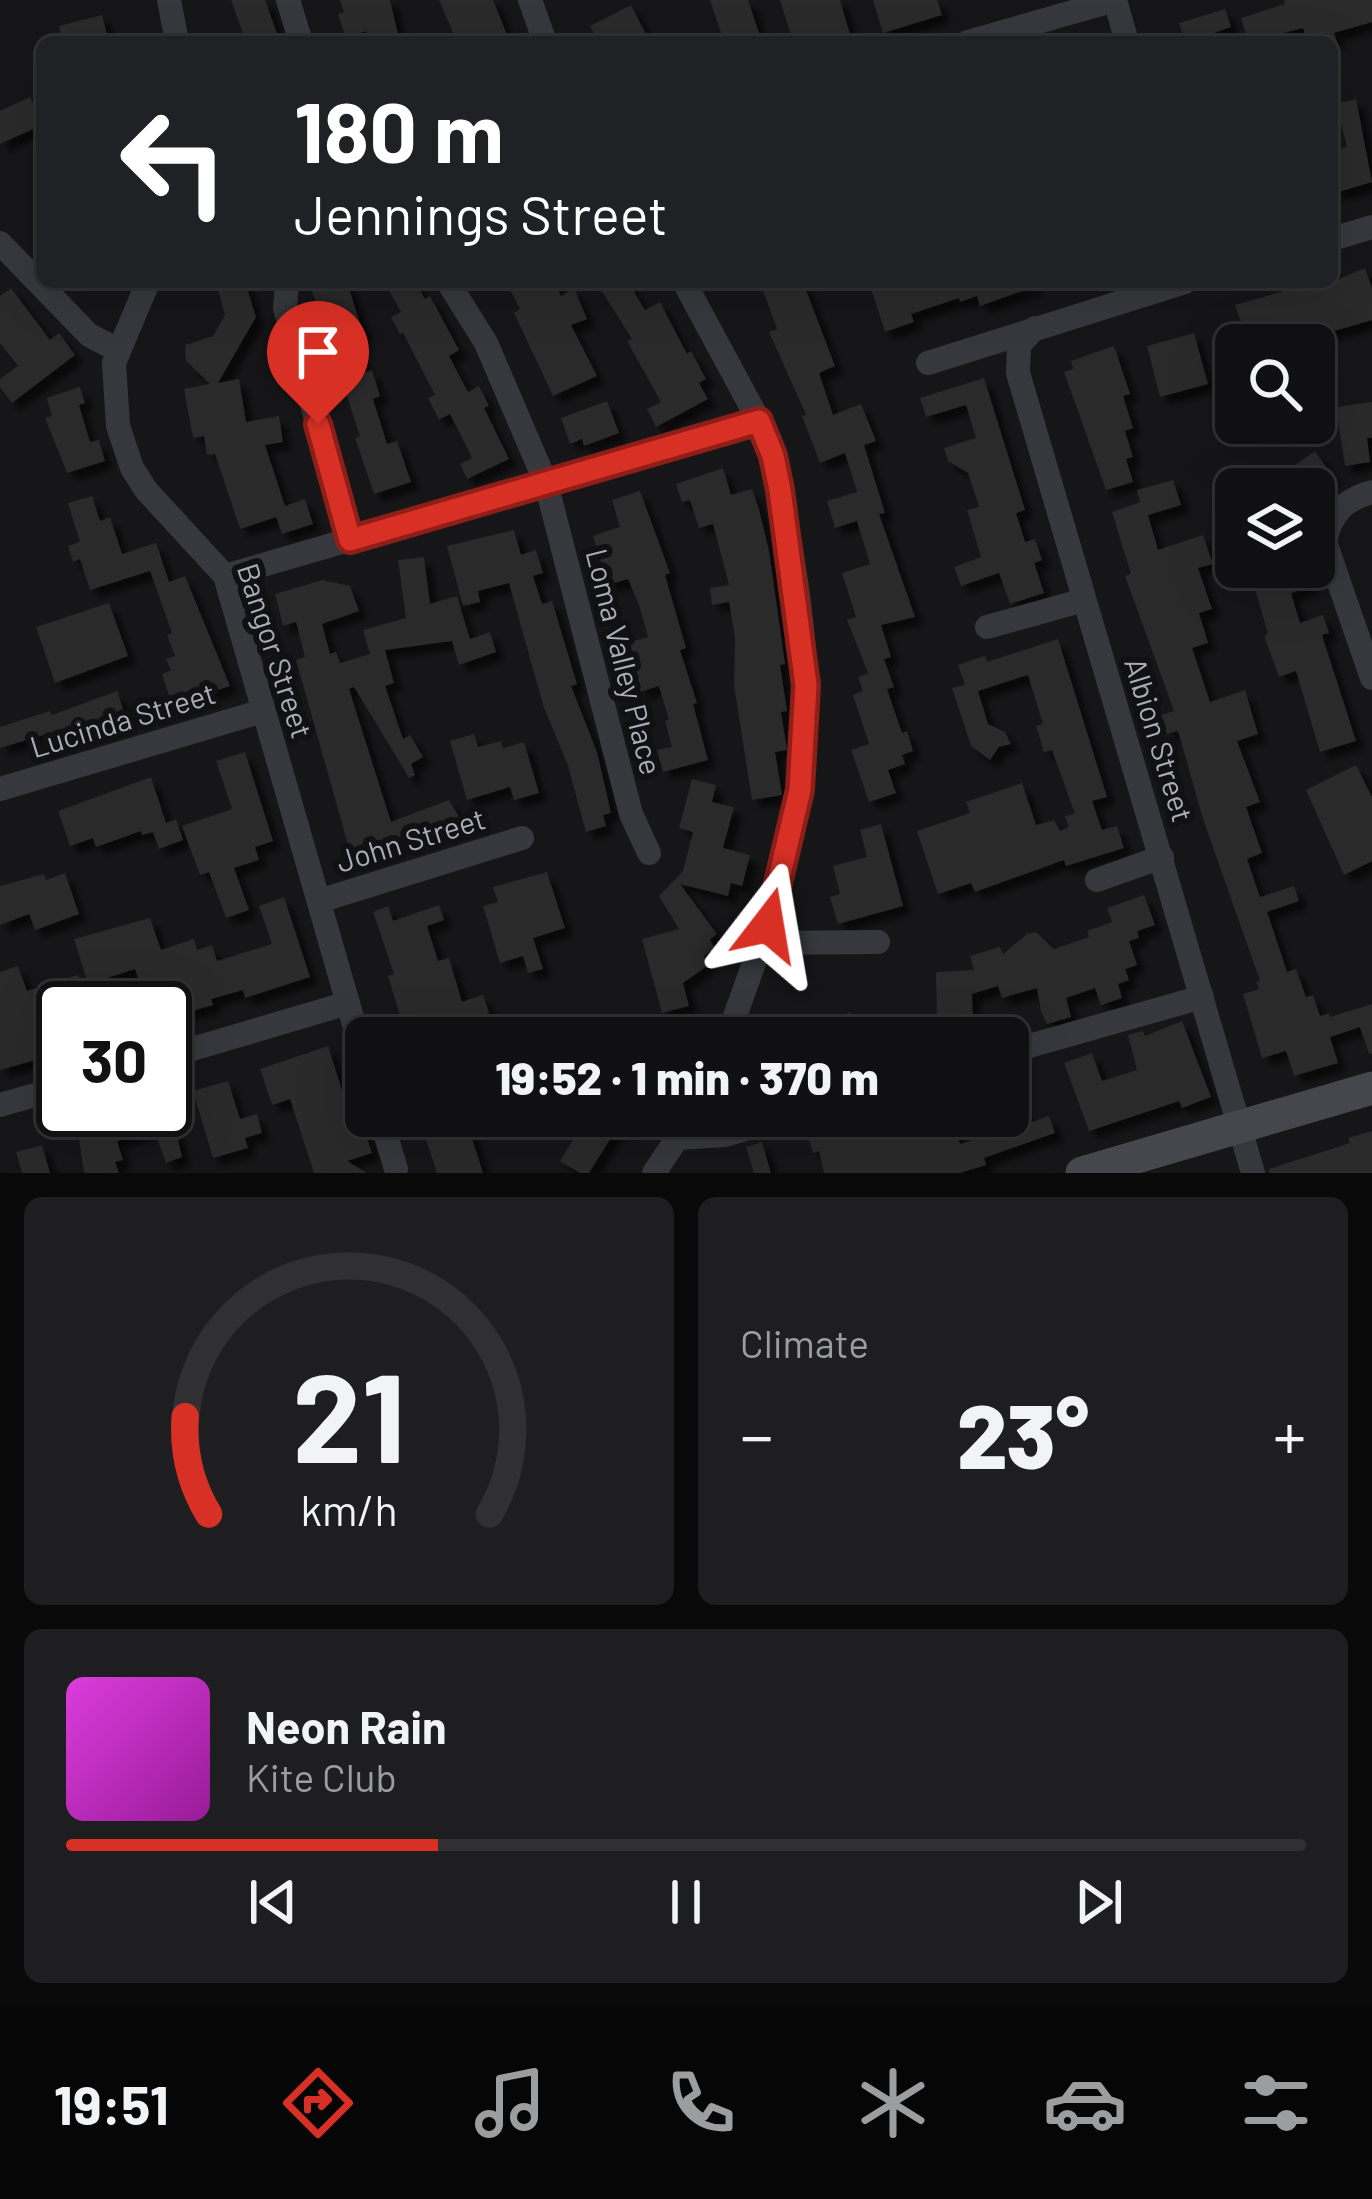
<!DOCTYPE html>
<html lang="en">
<head>
<meta charset="utf-8">
<style>
  body { margin:0; font-family:Barlow,sans-serif; background:#1e1e20; color:#f1f3f6; height:100vh; display:flex; flex-direction:column; font-size:45px; white-space:nowrap }
  * { box-sizing:border-box; margin:0 }
  p { font-size:39px; color:#9c9d9f }
  .icon { flex:none; width:66px; height:66px; fill:none; stroke:currentColor; stroke-width:2; stroke-linecap:round; stroke-linejoin:round }
  .map { position:relative; height:1173px; overflow:hidden }
  .details { display:flex; flex-direction:column; gap:24px; padding:24px; background:#09090a; flex:1 }
  .details>* { flex:none }
  .guide { position:absolute; left:36px; top:36px; width:1302px; height:252px; border-radius:18px; box-shadow:0 12px 48px #0002,0 0 0 3px #303032; background:#202124; color:#fff; overflow:hidden }
  .buttons { position:absolute; left:1215px; top:324px; display:grid; gap:24px }
  .buttons a { display:grid; place-items:center; width:120px; height:120px; border-radius:18px; background:#101012; box-shadow:0 12px 48px #0002,0 0 0 3px #303032; font-size:60px }
  .speed { position:absolute; left:36px; top:981px; display:flex; gap:24px; font-size:60px; font-weight:700; text-align:center }
  .speed>* { display:grid; place-content:center; width:156px; height:156px; border-radius:50%; background:#101012; box-shadow:0 12px 48px #0002,0 0 0 3px #303032; line-height:1 }
  .speed .limit { border:6px solid #111; border-radius:18px; background:#fff; color:#111 }
  .pin { position:absolute; display:grid; place-items:center; width:102px; height:102px; color:#fff; margin:-123px -51px; border-radius:50% 50% 50% 0; rotate:-45deg; box-shadow:0 0 12px #0007 }
  .pin .icon { rotate:45deg }
  .me { position:absolute; width:132px; margin:-66px; rotate:14deg; stroke-linejoin:round; filter:drop-shadow(0 0 9px #0008) }
  .turn { display:flex; align-items:center; gap:42px; height:252px; padding:0 60px; font-size:54px }
  .turn .icon { width:156px; height:156px; stroke-width:2.5 }
  .turn b { display:block; font-size:84px; line-height:102px }
  .big { font-size:90px; font-weight:800; line-height:1.1 }
  .details .tile { flex:1; display:flex; flex-direction:column; justify-content:center; gap:18px; min-width:0; padding:0 42px; border-radius:18px; background:#1e1e20 }
  .details .dial { align-items:center; gap:0 }
  .dial svg { height:312px; overflow:visible; fill:none; stroke:#303032; stroke-width:7; stroke-linecap:round; text-anchor:middle }
  .dial text { fill:#f1f3f6; stroke:none }
  .song { display:flex; align-items:center; gap:36px }
  .cover { width:144px; height:144px; border-radius:18px; background:linear-gradient(135deg,hsl(300 70% 55%),hsl(300 70% 35%)) }
  .played { height:12px; border-radius:6px; background:linear-gradient(90deg,#d93025 30%,#303032 30%) }
  .keys { display:flex; justify-content:space-around; direction:ltr }
  .heat { display:flex; justify-content:space-between; align-items:center; font-size:66px; direction:ltr }
  .details .tiles { flex:1; display:grid; gap:24px; grid-template-columns:1fr 1fr }
  .tile:last-child { grid-column:span 2 }
  .trip { position:absolute; left:345px; top:1017px; width:684px; height:120px; border-radius:18px; background:#101012; box-shadow:0 12px 48px #0002,0 0 0 3px #303032; font-weight:800; line-height:120px; text-align:center }
  .tabs { display:flex; height:192px; justify-content:space-around; align-items:center; background:#060607; color:#9c9d9f }
  .tabs .icon { width:84px; height:84px }
  .tabs .current { color:#d93025 }
  .tabs b { font-size:54px; color:#f1f3f6 }
  .map>svg:first-child { display:block }
  .building { fill:#29292c; filter:url(#shadow) }
  .lines { fill:none; stroke-linecap:round; stroke-linejoin:round }
  .street { stroke:#37383d; stroke-width:24 }
  .secondary { stroke:#45474d; stroke-width:33 }
  .route-casing { stroke:#8d1f18; stroke-width:30 }
  .route { stroke:#d93025; stroke-width:21 }
  .labels { text-anchor:middle; stroke-width:12; stroke-linejoin:round; paint-order:stroke }
  .street-label { font-size:30px; fill:#a8adb8; stroke:#111113 }
</style>
</head>
<body>
<div class="map">
<svg width="1372" height="1173" viewBox="0 0 1372 1173">
  <defs>
    <filter id="shadow"><feDropShadow dx="8" dy="8" stdDeviation="3" flood-color="#0009"/></filter>
  </defs>
  <rect width="100%" height="100%" fill="#161618"/>
  <g class="building">
    <path d="M 231,0 L 265,0 L 280,42 L 246,42 Z"/>
    <path d="M 340,0 L 390,0 L 400,42 L 370,42 L 366,31 L 346,38 L 338,14 L 344,12 Z"/>
    <path d="M 439,0 L 493,0 L 510,42 L 457,42 Z"/>
    <path d="M 710,0 L 748,0 L 762,42 L 724,42 Z"/>
    <path d="M 780,0 L 840,0 L 851,38 L 836,42 L 793,42 Z"/>
    <path d="M 873,0 L 937,0 L 942,15 L 883,33 Z"/>
    <path d="M 1284,0 L 1372,0 L 1372,22 L 1334,33 L 1337,42 L 1307,42 L 1303,28 L 1249,42 L 1241,18 L 1285,4 Z"/>
    <path d="M 631,5 L 646,34 L 630,42 L 598,42 L 590,26 Z"/>
    <path d="M 1225,9 L 1231,27 L 1214,33 L 1216,42 L 1185,42 L 1179,23 Z"/>
    <path d="M 102,15 L 109,42 L 63,42 L 59,26 Z"/>
    <path d="M 30,97 L 42,125 L 0,144 L 0,111 Z"/>
    <path d="M 1356,99 L 1372,182 L 1332,194 L 1332,152 L 1347,147 L 1336,104 Z"/>
    <path d="M 1365,268 L 1372,288 L 1372,320 L 1297,342 L 1295,337 L 1271,345 L 1234,345 L 1229,331 L 1243,327 L 1235,305 L 1316,282 L 1332,282 Z"/>
    <path d="M 216,282 L 245,282 L 256,317 L 218,383 L 239,379 L 246,422 L 279,416 L 283,442 L 265,445 L 285,506 L 305,499 L 313,524 L 282,534 L 276,517 L 240,529 L 215,454 L 207,455 L 204,436 L 193,438 L 184,389 L 210,384 L 186,361 L 185,345 L 213,336 L 225,315 Z"/>
    <path d="M 309,282 L 347,282 L 364,336 L 355,339 L 365,372 L 372,370 L 380,396 L 373,399 L 387,444 L 397,441 L 411,482 L 374,494 L 355,438 L 360,436 Z"/>
    <path d="M 384,282 L 415,282 L 425,299 L 430,296 L 459,350 L 449,356 L 468,392 L 479,386 L 489,406 L 484,408 L 509,459 L 467,479 L 460,464 L 472,458 L 450,414 L 439,420 L 428,398 L 435,395 L 403,333 L 400,334 L 391,317 L 401,312 Z"/>
    <path d="M 506,282 L 554,282 L 561,296 L 574,288 L 587,319 L 571,325 L 597,376 L 553,396 L 514,313 L 520,309 Z"/>
    <path d="M 596,282 L 628,282 L 645,310 L 660,302 L 687,354 L 691,351 L 706,379 L 699,383 L 708,399 L 656,427 L 647,409 L 661,402 L 627,341 L 632,339 Z"/>
    <path d="M 760,282 L 803,282 L 835,366 L 819,373 L 833,415 L 861,404 L 876,441 L 864,445 L 885,513 L 879,514 L 915,617 L 881,625 L 891,657 L 884,659 L 894,687 L 887,689 L 902,733 L 907,731 L 913,751 L 902,755 L 905,764 L 888,770 L 896,793 L 869,802 L 851,750 L 869,744 L 853,695 L 863,691 L 858,677 L 868,673 L 847,620 L 856,617 L 842,573 L 870,564 L 857,521 L 835,528 L 827,501 L 857,492 L 845,453 L 820,463 L 802,416 L 806,415 L 769,332 L 777,329 Z"/>
    <path d="M 869,282 L 1035,282 L 1036,286 L 980,306 L 977,296 L 960,302 L 959,298 L 911,314 L 914,322 L 885,332 Z"/>
    <path d="M 11,288 L 50,340 L 59,333 L 75,355 L 12,403 L 0,387 L 0,379 L 18,366 L 0,343 L 0,296 Z"/>
    <path d="M 1194,333 L 1208,384 L 1160,397 L 1147,346 Z"/>
    <path d="M 1114,346 L 1130,394 L 1123,396 L 1133,428 L 1125,431 L 1133,457 L 1126,459 L 1133,482 L 1106,490 L 1064,372 L 1073,369 L 1071,361 Z"/>
    <path d="M 984,378 L 1025,510 L 1016,513 L 1025,542 L 1035,539 L 1042,560 L 1034,563 L 1044,593 L 1010,604 L 999,573 L 961,586 L 954,567 L 981,557 L 967,510 L 979,507 L 968,473 L 948,461 L 944,448 L 976,438 L 966,405 L 926,417 L 920,398 Z"/>
    <path d="M 80,387 L 85,403 L 79,405 L 90,442 L 99,440 L 105,461 L 67,473 L 45,418 L 52,416 L 47,398 Z"/>
    <path d="M 607,401 L 619,433 L 584,446 L 582,439 L 570,444 L 561,418 Z"/>
    <path d="M 1372,402 L 1372,438 L 1367,438 L 1370,462 L 1345,466 L 1336,407 Z"/>
    <path d="M 1315,451 L 1333,477 L 1316,489 L 1282,489 L 1275,479 Z"/>
    <path d="M 723,468 L 731,495 L 752,489 L 759,509 L 769,551 L 785,664 L 780,665 L 787,711 L 781,712 L 787,750 L 775,752 L 782,795 L 752,800 L 734,685 L 735,637 L 729,602 L 712,605 L 710,588 L 729,585 L 713,524 L 699,528 L 690,500 L 682,502 L 676,484 Z"/>
    <path d="M 1173,480 L 1181,505 L 1148,515 L 1158,550 L 1203,535 L 1213,564 L 1198,568 L 1212,609 L 1199,613 L 1208,643 L 1192,648 L 1210,702 L 1245,690 L 1258,734 L 1237,741 L 1260,802 L 1246,807 L 1262,853 L 1247,859 L 1260,897 L 1294,886 L 1299,901 L 1267,912 L 1287,972 L 1296,969 L 1306,997 L 1313,995 L 1320,1016 L 1329,1013 L 1330,1017 L 1372,1004 L 1372,1054 L 1369,1054 L 1360,1027 L 1330,1037 L 1338,1063 L 1294,1076 L 1286,1051 L 1262,1058 L 1243,994 L 1259,989 L 1256,982 L 1260,981 L 1203,819 L 1178,731 L 1167,734 L 1161,715 L 1174,711 L 1125,576 L 1131,574 L 1112,512 L 1140,502 L 1137,490 Z"/>
    <path d="M 640,491 L 670,573 L 665,575 L 686,648 L 680,650 L 697,703 L 693,704 L 708,760 L 663,772 L 657,750 L 672,747 L 665,721 L 669,720 L 659,686 L 640,692 L 625,643 L 648,637 L 639,605 L 628,579 L 608,585 L 593,536 L 620,527 L 612,500 Z"/>
    <path d="M 92,496 L 100,521 L 110,517 L 122,554 L 156,543 L 169,582 L 185,576 L 230,686 L 172,705 L 162,674 L 171,670 L 166,659 L 175,656 L 167,635 L 172,633 L 150,571 L 90,590 L 80,559 L 73,562 L 68,546 L 80,542 L 68,503 Z"/>
    <path d="M 514,530 L 521,555 L 536,550 L 543,573 L 533,576 L 542,604 L 552,601 L 577,684 L 571,686 L 597,752 L 611,813 L 603,815 L 606,826 L 586,832 L 568,766 L 543,705 L 509,583 L 478,591 L 480,602 L 463,606 L 447,546 Z"/>
    <path d="M 424,557 L 430,604 L 457,596 L 470,639 L 490,632 L 496,652 L 459,665 L 452,641 L 385,650 L 394,683 L 385,686 L 403,739 L 410,735 L 423,757 L 411,764 L 415,775 L 409,778 L 354,687 L 349,689 L 391,822 L 449,800 L 459,817 L 352,859 L 296,660 L 305,657 L 296,622 L 283,626 L 275,594 L 322,580 L 350,586 L 359,611 L 322,624 L 330,654 L 336,652 L 340,663 L 370,654 L 363,630 L 406,618 L 398,560 Z"/>
    <path d="M 1288,567 L 1306,567 L 1312,586 L 1291,593 L 1300,623 L 1323,615 L 1329,633 L 1322,635 L 1356,741 L 1320,752 L 1296,671 L 1279,677 L 1264,636 L 1268,634 L 1252,578 Z"/>
    <path d="M 109,603 L 128,656 L 55,683 L 36,627 Z"/>
    <path d="M 1058,639 L 1107,797 L 1092,801 L 1102,830 L 1117,826 L 1124,848 L 1066,866 L 1064,860 L 975,892 L 971,883 L 938,894 L 917,831 L 970,813 L 966,802 L 1022,783 L 1036,825 L 1054,820 L 1060,831 L 1069,827 L 1065,816 L 1075,814 L 1052,750 L 1044,752 L 1036,726 L 1043,724 L 1028,675 L 978,691 L 988,724 L 1005,732 L 1011,744 L 999,747 L 990,760 L 971,746 L 952,688 L 965,685 L 958,665 L 985,656 L 987,662 Z"/>
    <path d="M 117,691 L 124,712 L 76,732 L 74,726 L 0,748 L 0,727 L 50,711 L 52,715 Z"/>
    <path d="M 474,734 L 478,747 L 501,741 L 503,748 L 524,742 L 539,793 L 514,800 L 510,787 L 467,800 L 450,741 Z"/>
    <path d="M 245,752 L 273,841 L 255,847 L 259,860 L 234,868 L 249,910 L 226,918 L 209,872 L 200,875 L 182,826 L 232,809 L 216,761 Z"/>
    <path d="M 1356,765 L 1372,797 L 1372,861 L 1344,875 L 1306,790 Z"/>
    <path d="M 151,777 L 166,823 L 176,819 L 183,840 L 159,849 L 153,832 L 142,835 L 141,831 L 96,847 L 93,838 L 70,846 L 58,811 Z"/>
    <path d="M 692,779 L 716,785 L 712,802 L 734,807 L 723,848 L 750,855 L 742,886 L 731,883 L 728,896 L 680,884 L 717,934 L 710,940 L 715,948 L 704,956 L 707,966 L 683,983 L 689,1006 L 662,1013 L 642,939 L 679,929 L 659,896 L 683,871 L 693,832 L 679,828 Z"/>
    <path d="M 881,824 L 903,906 L 838,924 L 830,897 L 840,894 L 833,866 L 867,857 L 860,830 Z"/>
    <path d="M 547,872 L 565,928 L 533,938 L 543,969 L 528,973 L 523,956 L 500,963 L 483,906 L 498,902 L 493,887 Z"/>
    <path d="M 65,873 L 79,914 L 35,930 L 29,914 L 0,925 L 0,886 L 44,874 L 46,880 Z"/>
    <path d="M 1144,895 L 1155,925 L 1137,931 L 1139,938 L 1129,941 L 1137,965 L 1125,969 L 1129,980 L 1118,984 L 1122,998 L 1101,1005 L 1095,988 L 1066,998 L 1071,1017 L 1047,1024 L 1041,1012 L 1037,988 L 1002,998 L 998,986 L 972,994 L 973,1030 L 1011,1019 L 1015,1033 L 1000,1038 L 880,1038 L 880,1035 L 937,1016 L 936,972 L 974,970 L 970,956 L 1000,947 L 1003,954 L 1027,934 L 1036,932 L 1054,949 L 1089,937 L 1087,931 L 1112,922 L 1107,908 Z"/>
    <path d="M 284,897 L 310,977 L 245,998 L 243,990 L 211,999 L 213,1005 L 165,1019 L 165,1008 L 148,1008 L 135,969 L 88,984 L 74,939 L 150,918 L 161,950 L 194,939 L 197,950 L 212,945 L 217,961 L 272,944 L 259,906 Z"/>
    <path d="M 439,905 L 444,920 L 427,926 L 438,961 L 449,958 L 462,1002 L 483,995 L 489,1013 L 462,1022 L 465,1030 L 444,1038 L 407,1038 L 388,976 L 394,974 L 373,912 L 388,906 L 393,921 Z"/>
    <path d="M 18,966 L 27,991 L 78,975 L 89,1008 L 63,1008 L 63,1024 L 55,1026 L 63,1066 L 47,1071 L 43,1058 L 0,1070 L 0,972 Z"/>
    <path d="M 849,1012 L 868,1038 L 814,1038 Z"/>
    <path d="M 1182,1021 L 1211,1097 L 1182,1108 L 1179,1101 L 1089,1131 L 1064,1063 L 1092,1053 L 1102,1081 L 1137,1070 L 1128,1035 L 1143,1031 L 1145,1036 Z"/>
    <path d="M 328,1046 L 347,1106 L 355,1103 L 372,1153 L 347,1161 L 367,1173 L 314,1173 L 290,1099 L 272,1105 L 260,1069 Z"/>
    <path d="M 1008,1070 L 1029,1123 L 1049,1116 L 1055,1133 L 984,1158 L 986,1165 L 960,1173 L 824,1173 L 819,1151 L 813,1153 L 807,1133 L 854,1116 L 952,1116 L 960,1144 L 996,1133 L 990,1116 L 1008,1116 Z"/>
    <path d="M 228,1081 L 240,1119 L 257,1114 L 262,1133 L 245,1138 L 248,1148 L 213,1158 L 193,1091 Z"/>
    <path d="M 136,1110 L 171,1110 L 182,1157 L 166,1163 L 154,1129 L 117,1141 L 123,1160 L 115,1162 L 119,1173 L 84,1173 L 78,1131 L 85,1129 L 83,1124 L 105,1117 L 107,1123 L 137,1114 Z"/>
    <path d="M 425,1116 L 465,1116 L 483,1173 L 437,1173 L 424,1133 L 429,1131 Z"/>
    <path d="M 588,1116 L 624,1116 L 628,1128 L 614,1133 L 589,1173 L 580,1173 L 560,1161 Z"/>
    <path d="M 1372,1131 L 1372,1173 L 1269,1173 L 1269,1169 L 1350,1143 L 1348,1138 Z"/>
    <path d="M 762,1142 L 771,1173 L 754,1173 L 746,1147 Z"/>
    <path d="M 42,1145 L 50,1173 L 22,1173 L 16,1152 Z"/>
  </g>
  <g class="lines">
    <g class="street">
      <path d="M 169,0 L 177,42"/>
      <path d="M 288,0 L 301,42"/>
      <path d="M 530,0 L 545,42"/>
      <path d="M 1115,0 L 1127,42"/>
      <path d="M 968,42 L 1115,0"/>
      <path d="M 1332,239 L 1372,227"/>
      <path d="M 0,243 L 89,335 L 118,350"/>
      <path d="M 148,282 L 114,363 L 118,426 L 132,468 L 146,490 L 225,576 L 366,1066"/>
      <path d="M 287,282 L 285,308 L 350,540"/>
      <path d="M 448,282 L 486,343 L 546,483 L 631,814 L 649,853"/>
      <path d="M 684,282 L 759,421 L 773,456 C 796,564 817,683 800,793 C 787,877 756,958 727,1038"/>
      <path d="M 1035,328 L 1019,345 L 1018,373 L 1253,1173"/>
      <path d="M 928,363 L 1185,282"/>
      <path d="M 1372,492 C 1345,499 1330,514 1325,542 L 1372,678"/>
      <path d="M 225,576 L 759,421"/>
      <path d="M 987,627 L 1084,600"/>
      <path d="M 0,789 L 263,711"/>
      <path d="M 1097,880 L 1162,857"/>
      <path d="M 319,901 L 522,838"/>
      <path d="M 762,943 L 878,942"/>
      <path d="M 1008,1052 L 1202,997"/>
      <path d="M 165,1057 L 348,1003"/>
      <path d="M 0,1105 L 63,1087"/>
      <path d="M 380,1116 L 396,1169"/>
      <path d="M 678,1138 L 725,1135 L 790,1116"/>
      <path d="M 654,1173 L 692,1116"/>
    </g>
    <path class="secondary" d="M 1082,1173 L 1372,1088"/>
  </g>
  <g class="lines">
    <g class="route-casing">
      <path id="route" d="M 318,424 L 350,540 L 759,421 L 773,456 L 780,490 L 806,685 L 800,790 L 768,925"/>
    </g>
    <use href="#route" class="route"/>
  </g>
  <g class="labels">
    <g class="street-label">
      <text transform="translate(274 651) rotate(72)" y="10">Bangor Street</text>
      <text transform="translate(623 662) rotate(76)" y="10">Loma Valley Place</text>
      <text transform="translate(123 721) rotate(-17)" y="10">Lucinda Street</text>
      <text transform="translate(1158 740) rotate(73)" y="10">Albion Street</text>
      <text transform="translate(411 841) rotate(-17)" y="10">John Street</text>
    </g>
  </g>
</svg>
<div class="buttons">
<a><svg class="icon" aria-label="search" viewBox="0 0 24 24"><circle cx="10" cy="10" r="6"/><path d="M15 15l6 6"/></svg></a>
<a><svg class="icon" aria-label="layers" viewBox="0 0 24 24"><path d="M12 4l9 5-9 5-9-5zM3 14l9 5 9-5"/></svg></a>
</div>
<div class="speed"><div class="limit">30</div></div>
<div class="pin" style="left:318px;top:424px;background:#d93025"><svg class="icon" aria-label="arrive" viewBox="0 0 24 24"><path d="M6 21V4h12l-3 4 3 4H6"/></svg></div>
<svg class="me" style="left:768px;top:925px" viewBox="-20 -20 40 40"><path d="M0-17L14 15 0 8-14 15z" fill="#d93025" stroke="#fff" stroke-width="4"/></svg>
<div class="trip">19:52 · 1 min · 370 m</div>
<div class="guide">
<div class="turn"><svg class="icon" aria-label="left" viewBox="0 0 24 24"><path d="M17 20v-9H6M10 6l-5 5 5 5"/></svg><div><b>180 m</b>Jennings Street</div></div>
</div>
</div>
<section class="details">
<div class="tiles">
<div class="tile dial"><svg viewBox="0 0 100 80">
<path d="M14 69A42 42 0 1 1 86 69"/>
<path d="M14 69A42 42 0 0 1 8 44" stroke="#d93025"/>
<text x="50" y="56" font-size="32" font-weight="700">21</text>
<text x="50" y="72" font-size="11">km/h</text>
</svg></div>
<div class="tile"><p>Climate</p>
<div class="heat"><a>−</a><b class="big">23°</b><a>+</a></div>
</div>
<div class="tile">
<div class="song"><i class="cover"></i><div><b>Neon Rain</b><p>Kite Club</p></div></div>
<div class="played"></div>
<div class="keys"><svg class="icon" aria-label="previous" viewBox="0 0 24 24"><path d="M18 5L8 12l10 7zM5 5v14"/></svg><svg class="icon" aria-label="pause" viewBox="0 0 24 24"><path d="M8 5v14M16 5v14"/></svg><svg class="icon" aria-label="next" viewBox="0 0 24 24"><path d="M6 5l10 7-10 7zM19 5v14"/></svg></div>
</div>
</div>
</section>
<nav class="tabs">
<b>19:51</b>
<svg class="icon current" aria-label="directions" viewBox="0 0 24 24"><path d="M12 3l9 9-9 9-9-9zM9 14v-3h6M13 9l2 2-2 2"/></svg>
<svg class="icon" aria-label="music" viewBox="0 0 24 24"><path d="M9 18V5l10-2v13"/><circle cx="6" cy="18" r="3"/><circle cx="16" cy="16" r="3"/></svg>
<svg class="icon" aria-label="phone" viewBox="0 0 24 24"><path d="M5 4h4l2 5-3 2q2 4 5 5l2-3 5 2v4C11 20 4 13 5 4z"/></svg>
<svg class="icon" aria-label="climate" viewBox="0 0 24 24"><path d="M12 3v18M4 7l16 10M4 17L20 7"/></svg>
<svg class="icon" aria-label="car" viewBox="0 0 24 24"><path d="M5 17H2v-5l4-1 3-4h7l3 4 3 1v5h-3M9 17h6M6 11h13"/><circle cx="7" cy="17" r="2"/><circle cx="17" cy="17" r="2"/></svg>
<svg class="icon" aria-label="filters" viewBox="0 0 24 24"><path d="M4 7h16M4 17h16"/><circle cx="9" cy="7" r="2"/><circle cx="15" cy="17" r="2"/></svg>
</nav>
</body>
</html>
